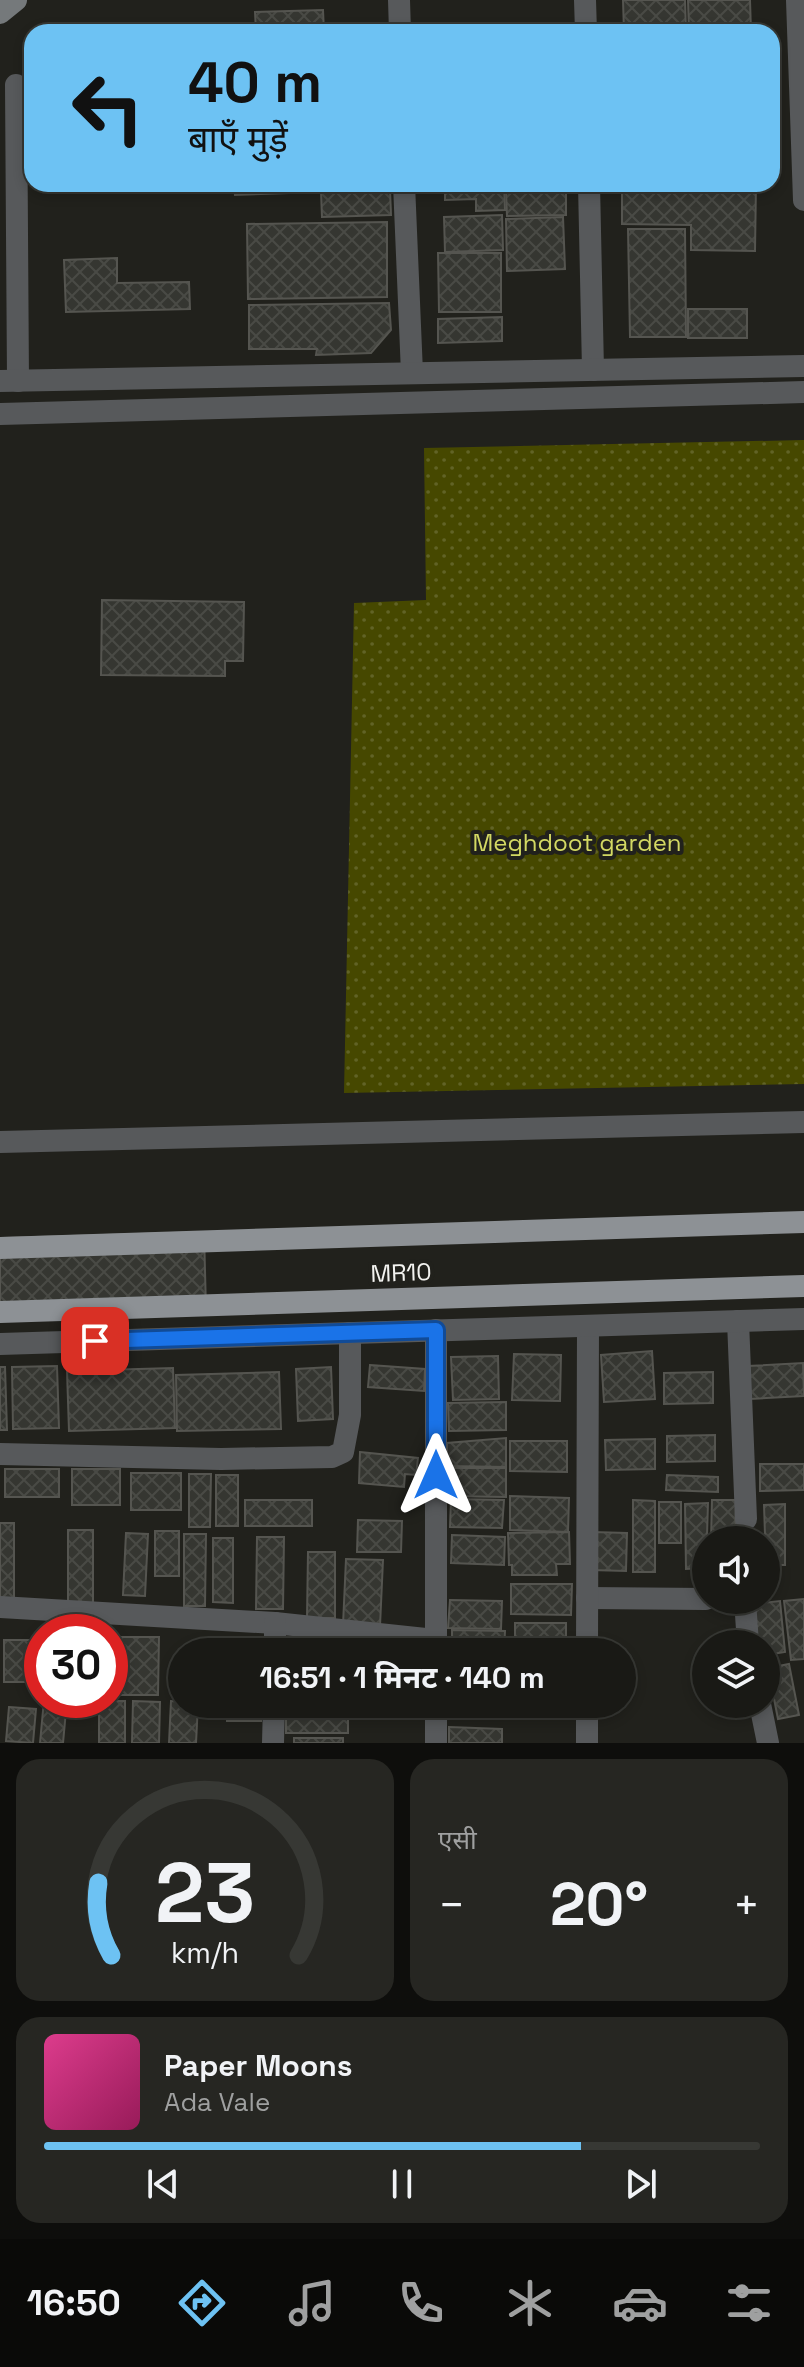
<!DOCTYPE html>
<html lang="hi">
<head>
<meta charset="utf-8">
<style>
  body { margin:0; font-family:"Space Grotesk","Noto Sans Devanagari",sans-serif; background:#262622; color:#f1f3f6; height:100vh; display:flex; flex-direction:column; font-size:30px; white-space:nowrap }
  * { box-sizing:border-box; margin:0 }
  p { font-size:26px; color:#9fa0a0 }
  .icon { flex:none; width:44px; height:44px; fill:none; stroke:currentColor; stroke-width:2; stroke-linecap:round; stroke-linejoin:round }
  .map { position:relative; height:1743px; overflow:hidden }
  .details { display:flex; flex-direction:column; gap:16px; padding:16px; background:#0e0e0c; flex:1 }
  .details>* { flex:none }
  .guide { position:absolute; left:24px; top:24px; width:756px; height:168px; border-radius:24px; box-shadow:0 4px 12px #0003,0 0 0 2px #373834; background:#6dc2f3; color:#111; overflow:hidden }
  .buttons { position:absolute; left:692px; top:1526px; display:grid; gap:16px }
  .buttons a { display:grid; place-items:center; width:88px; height:88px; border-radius:50%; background:#191915; box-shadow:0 4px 12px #0003,0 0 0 2px #373834; font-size:40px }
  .speed { position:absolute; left:24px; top:1614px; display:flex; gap:16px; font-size:40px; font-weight:700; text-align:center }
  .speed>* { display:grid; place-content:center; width:104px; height:104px; border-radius:50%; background:#191915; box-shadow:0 4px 12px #0003,0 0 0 2px #373834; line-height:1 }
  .speed .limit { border:12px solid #d22; background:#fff; color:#111 }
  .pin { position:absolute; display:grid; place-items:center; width:68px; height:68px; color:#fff; margin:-34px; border-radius:16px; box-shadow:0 4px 12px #0006 }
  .me { position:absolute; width:88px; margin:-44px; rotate:0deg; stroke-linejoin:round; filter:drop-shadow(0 0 6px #0008) }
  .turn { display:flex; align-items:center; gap:28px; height:168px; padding:0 32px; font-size:36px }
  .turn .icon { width:104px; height:104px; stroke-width:2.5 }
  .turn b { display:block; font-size:56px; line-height:68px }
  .big { font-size:60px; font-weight:700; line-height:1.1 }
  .details .tile { flex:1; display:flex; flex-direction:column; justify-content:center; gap:12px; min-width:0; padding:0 28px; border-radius:24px; background:#262622 }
  .details .dial { align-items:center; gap:0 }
  .dial svg { height:208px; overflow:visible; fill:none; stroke:#373834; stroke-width:7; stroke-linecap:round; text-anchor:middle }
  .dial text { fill:#f1f3f6; stroke:none }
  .song { display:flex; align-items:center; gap:24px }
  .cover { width:96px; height:96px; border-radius:12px; background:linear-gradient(135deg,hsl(330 70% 55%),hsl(330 70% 35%)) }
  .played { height:8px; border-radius:4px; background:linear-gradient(90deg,#6dc2f3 75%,#373834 75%) }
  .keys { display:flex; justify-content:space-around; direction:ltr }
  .heat { display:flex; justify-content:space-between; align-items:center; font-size:44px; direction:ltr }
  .details .tiles { flex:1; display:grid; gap:16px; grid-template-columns:1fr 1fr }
  .tile:last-child { grid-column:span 2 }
  .trip { position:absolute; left:168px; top:1638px; width:468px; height:80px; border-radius:40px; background:#191915; box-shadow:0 4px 12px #0003,0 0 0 2px #373834; font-weight:700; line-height:80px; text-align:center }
  .tabs { display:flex; height:128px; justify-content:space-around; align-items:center; background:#0a0a08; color:#9fa0a0 }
  .tabs .icon { width:56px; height:56px }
  .tabs .current { color:#6dc2f3 }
  .tabs b { font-size:36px; color:#f1f3f6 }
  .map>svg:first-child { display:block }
  .green { fill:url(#green-dots) }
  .building { fill:url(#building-cross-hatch); stroke:#555550; stroke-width:2 }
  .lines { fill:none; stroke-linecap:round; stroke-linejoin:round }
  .minor { stroke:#57595b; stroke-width:22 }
  .tertiary { stroke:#57595b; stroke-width:22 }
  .secondary { stroke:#75797b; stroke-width:22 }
  .primary { stroke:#8d9195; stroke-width:22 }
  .route-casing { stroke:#114b97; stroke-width:20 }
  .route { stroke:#1a73e8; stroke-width:14 }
  .labels { text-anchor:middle; stroke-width:8; stroke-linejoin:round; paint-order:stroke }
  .park-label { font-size:24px; fill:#d3d963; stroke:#21211c }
  .street-label { font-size:24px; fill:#f3f3f0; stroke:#21211c }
</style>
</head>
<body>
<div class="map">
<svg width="804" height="1743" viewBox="0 0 804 1743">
  <defs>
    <pattern id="green-dots" width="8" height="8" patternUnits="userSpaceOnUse" patternTransform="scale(2)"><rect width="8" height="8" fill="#464800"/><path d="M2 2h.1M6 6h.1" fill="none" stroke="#616326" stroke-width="1.8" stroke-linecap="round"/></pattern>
    <pattern id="building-cross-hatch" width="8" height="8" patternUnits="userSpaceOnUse" patternTransform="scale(2)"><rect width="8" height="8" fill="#353631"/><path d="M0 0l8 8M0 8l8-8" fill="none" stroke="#494a45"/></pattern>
  </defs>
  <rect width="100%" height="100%" fill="#21211c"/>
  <path class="green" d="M 804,440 L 804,1084 L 344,1093 L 354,603 L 426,600 L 424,448 Z"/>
  <g class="building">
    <path d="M 623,0 L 685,0 L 686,32 L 624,32 Z"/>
    <path d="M 688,0 L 750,0 L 751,32 L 689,32 Z"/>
    <path d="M 323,10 L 324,32 L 256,32 L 255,12 Z"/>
    <path d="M 384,25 L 384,32 L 331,32 L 330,28 Z"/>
    <path d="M 234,184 L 317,184 L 318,192 L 235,195 Z"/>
    <path d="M 342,184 L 384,184 L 385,189 L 390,189 L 391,215 L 322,217 L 321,192 L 342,191 Z"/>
    <path d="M 445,184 L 504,184 L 505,210 L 476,211 L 476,199 L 445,200 Z"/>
    <path d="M 506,184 L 567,184 L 567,188 L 506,191 Z"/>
    <path d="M 622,184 L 756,184 L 755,251 L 691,250 L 691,225 L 622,224 Z"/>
    <path d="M 566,191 L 566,215 L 507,216 L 506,192 Z"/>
    <path d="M 502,215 L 503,250 L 445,252 L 444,217 Z"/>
    <path d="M 563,217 L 565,269 L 507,271 L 506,219 Z"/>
    <path d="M 387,222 L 387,297 L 248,299 L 247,224 Z"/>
    <path d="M 628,229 L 685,229 L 686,337 L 630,337 Z"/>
    <path d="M 438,253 L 501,253 L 501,312 L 439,312 Z"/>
    <path d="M 117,258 L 117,283 L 189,282 L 190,309 L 66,312 L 64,260 Z"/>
    <path d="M 389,303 L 391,330 L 371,353 L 316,355 L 317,349 L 249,349 L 249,305 Z"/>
    <rect x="688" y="309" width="59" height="29"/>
    <path d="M 502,317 L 502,341 L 438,343 L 438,319 Z"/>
    <path d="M 102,600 L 244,602 L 243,661 L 225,661 L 225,676 L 101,675 Z"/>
    <path d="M 204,1232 L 206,1309 L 0,1314 L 0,1238 Z"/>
    <path d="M 652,1351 L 655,1399 L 604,1402 L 601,1355 Z"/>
    <path d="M 514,1354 L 561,1355 L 560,1401 L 512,1400 Z"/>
    <path d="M 498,1356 L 499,1399 L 453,1400 L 451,1357 Z"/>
    <path d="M 803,1363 L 804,1396 L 750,1399 L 748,1366 Z"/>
    <path d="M 370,1365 L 425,1369 L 424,1391 L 368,1387 Z"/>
    <path d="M 57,1366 L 59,1428 L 13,1429 L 12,1367 Z"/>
    <path d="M 0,1367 L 5,1367 L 7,1430 L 0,1430 Z"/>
    <path d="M 331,1367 L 333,1419 L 298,1421 L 296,1369 Z"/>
    <path d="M 173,1368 L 175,1428 L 69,1431 L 67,1371 Z"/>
    <path d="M 279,1372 L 281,1429 L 177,1431 L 176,1375 Z"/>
    <path d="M 713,1372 L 713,1403 L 664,1404 L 664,1373 Z"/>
    <path d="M 506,1402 L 506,1430 L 449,1431 L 448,1403 Z"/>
    <path d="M 715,1435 L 715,1461 L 667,1462 L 667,1436 Z"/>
    <path d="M 506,1438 L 506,1467 L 447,1466 L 447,1443 Z"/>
    <path d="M 655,1439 L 655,1469 L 606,1470 L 605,1440 Z"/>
    <path d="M 510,1441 L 567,1441 L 567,1472 L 510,1471 Z"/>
    <path d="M 360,1452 L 418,1458 L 416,1475 L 405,1474 L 404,1487 L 359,1483 Z"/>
    <path d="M 760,1464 L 804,1464 L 804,1490 L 760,1491 Z"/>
    <path d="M 449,1468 L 506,1468 L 506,1497 L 448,1496 Z"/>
    <rect x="5" y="1469" width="54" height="28"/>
    <rect x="72" y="1469" width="48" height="36"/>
    <rect x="131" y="1473" width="50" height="37"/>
    <path d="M 189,1474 L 211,1474 L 210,1527 L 189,1527 Z"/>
    <rect x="216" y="1475" width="22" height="51"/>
    <path d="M 667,1475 L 718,1477 L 718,1492 L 666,1490 Z"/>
    <path d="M 510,1496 L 569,1498 L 568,1532 L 510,1530 Z"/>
    <path d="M 451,1499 L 504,1500 L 502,1528 L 450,1527 Z"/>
    <rect x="245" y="1500" width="67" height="26"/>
    <path d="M 633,1500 L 655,1501 L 655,1572 L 633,1572 Z"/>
    <path d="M 712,1500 L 736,1500 L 735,1540 L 711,1540 Z"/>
    <rect x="659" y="1502" width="22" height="41"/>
    <path d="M 708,1503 L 706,1568 L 686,1569 L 685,1504 Z"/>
    <path d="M 785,1504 L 785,1565 L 766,1565 L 764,1505 Z"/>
    <path d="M 358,1520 L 402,1521 L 401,1552 L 357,1552 Z"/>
    <rect x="0" y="1523" width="14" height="76"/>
    <rect x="68" y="1530" width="25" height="76"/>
    <rect x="155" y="1531" width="24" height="45"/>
    <path d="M 569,1532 L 570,1564 L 556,1564 L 557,1575 L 512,1575 L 512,1565 L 509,1565 L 508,1533 Z"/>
    <path d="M 592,1532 L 627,1533 L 626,1571 L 591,1570 Z"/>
    <path d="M 126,1533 L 148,1534 L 145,1596 L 123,1595 Z"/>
    <path d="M 184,1534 L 206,1534 L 205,1606 L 184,1606 Z"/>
    <path d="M 452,1535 L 505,1537 L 504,1565 L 451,1563 Z"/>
    <path d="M 257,1537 L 284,1537 L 283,1609 L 256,1609 Z"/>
    <path d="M 213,1538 L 233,1538 L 233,1603 L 213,1602 Z"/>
    <path d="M 308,1552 L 335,1552 L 335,1618 L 307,1618 Z"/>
    <path d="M 346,1559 L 383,1560 L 380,1626 L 343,1625 Z"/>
    <path d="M 511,1584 L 572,1584 L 571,1615 L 511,1614 Z"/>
    <path d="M 804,1599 L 804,1659 L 791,1660 L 784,1601 Z"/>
    <path d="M 450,1600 L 502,1601 L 501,1629 L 448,1628 Z"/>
    <path d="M 780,1601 L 785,1652 L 766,1655 L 766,1644 L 758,1644 L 753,1604 Z"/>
    <rect x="515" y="1623" width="51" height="29"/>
    <path d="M 452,1630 L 505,1631 L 504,1652 L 452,1652 Z"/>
    <path d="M 120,1637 L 159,1637 L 158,1695 L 120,1695 Z"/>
    <rect x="230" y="1639" width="16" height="13"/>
    <path d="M 4,1640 L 36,1640 L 35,1682 L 4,1682 Z"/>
    <path d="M 789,1664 L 799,1715 L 778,1719 L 768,1668 Z"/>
    <path d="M 44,1700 L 67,1700 L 63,1743 L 40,1743 Z"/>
    <rect x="99" y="1701" width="26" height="42"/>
    <path d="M 133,1701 L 160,1702 L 159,1743 L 132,1743 Z"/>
    <path d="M 171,1701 L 198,1704 L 196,1743 L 169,1743 Z"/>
    <rect x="227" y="1704" width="34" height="17"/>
    <path d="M 9,1707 L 36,1709 L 33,1743 L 6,1741 Z"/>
    <rect x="286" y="1712" width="62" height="21"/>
    <path d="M 449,1727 L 502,1729 L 502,1743 L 449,1743 Z"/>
    <rect x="294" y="1738" width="49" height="5"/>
  </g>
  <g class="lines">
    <g class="minor">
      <path d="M 399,0 L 400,32"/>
      <path d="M 585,0 L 586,32"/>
      <path d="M 16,85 L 18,381"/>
      <path d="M 404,184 L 412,373"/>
      <path d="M 589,184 L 593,370"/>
      <path d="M 0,1142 L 804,1122"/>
      <path d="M 738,1321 L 746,1519"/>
      <path d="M 0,1454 L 221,1459 L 332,1457 L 343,1452 L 350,1415 L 350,1333"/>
      <path d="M 587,1598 L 706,1599"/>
      <path d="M 745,1600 L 748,1644"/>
      <path d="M 0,1607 L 275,1623 L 435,1640"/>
      <path d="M 275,1652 L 275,1623"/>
      <path d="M 436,1652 L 436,1330"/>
      <path d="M 587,1652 L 588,1326"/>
      <path d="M 436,1704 L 436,1743"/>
      <path d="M 760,1704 L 768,1743"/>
      <path d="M 273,1743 L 274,1704"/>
      <path d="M 587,1743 L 587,1704"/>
    </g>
    <g class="tertiary">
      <path d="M 797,0 L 804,200"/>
      <path d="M 0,381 L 804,366"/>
      <path d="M 0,414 L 804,392"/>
      <path d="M 0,1344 L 804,1319"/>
    </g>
    <path class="secondary" d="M 0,13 L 16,0"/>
    <g class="primary">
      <path d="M 0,1248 L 804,1222"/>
      <path d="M 0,1312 L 804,1286"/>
    </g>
  </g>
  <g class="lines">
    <g class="route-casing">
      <path id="route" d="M 95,1341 L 436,1330 L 436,1475"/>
    </g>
    <use href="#route" class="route"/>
  </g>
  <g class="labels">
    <g class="park-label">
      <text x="577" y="851">Meghdoot garden</text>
    </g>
    <g class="street-label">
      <text transform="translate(401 1273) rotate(-2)" y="8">MR10</text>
    </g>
  </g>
</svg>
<div class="buttons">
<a><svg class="icon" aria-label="sound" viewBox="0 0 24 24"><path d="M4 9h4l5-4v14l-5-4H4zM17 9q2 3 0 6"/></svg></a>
<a><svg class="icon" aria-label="layers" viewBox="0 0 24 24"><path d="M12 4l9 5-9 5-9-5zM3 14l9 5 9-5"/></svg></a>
</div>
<div class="speed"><div class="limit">30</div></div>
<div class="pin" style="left:95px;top:1341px;background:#d93025"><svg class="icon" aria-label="arrive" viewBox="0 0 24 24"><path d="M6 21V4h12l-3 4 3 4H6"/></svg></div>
<svg class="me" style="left:436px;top:1475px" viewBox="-20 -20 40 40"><path d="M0-17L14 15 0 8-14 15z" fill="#1a73e8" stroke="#fff" stroke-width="4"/></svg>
<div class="trip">16:51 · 1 मिनट · 140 m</div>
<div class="guide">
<div class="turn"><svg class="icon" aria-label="left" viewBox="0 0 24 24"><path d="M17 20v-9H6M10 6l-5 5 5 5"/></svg><div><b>40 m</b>बाएँ मुड़ें</div></div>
</div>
</div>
<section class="details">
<div class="tiles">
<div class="tile dial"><svg viewBox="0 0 100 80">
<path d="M14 69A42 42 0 1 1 86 69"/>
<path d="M14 69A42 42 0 0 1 9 41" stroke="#6dc2f3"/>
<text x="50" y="56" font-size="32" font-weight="700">23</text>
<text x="50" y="72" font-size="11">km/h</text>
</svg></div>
<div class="tile"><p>एसी</p>
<div class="heat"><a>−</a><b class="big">20°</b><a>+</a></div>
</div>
<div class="tile">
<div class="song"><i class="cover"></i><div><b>Paper Moons</b><p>Ada Vale</p></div></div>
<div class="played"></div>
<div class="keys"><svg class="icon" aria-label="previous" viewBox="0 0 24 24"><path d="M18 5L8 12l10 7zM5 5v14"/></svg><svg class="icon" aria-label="pause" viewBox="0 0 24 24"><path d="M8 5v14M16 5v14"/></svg><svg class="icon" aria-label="next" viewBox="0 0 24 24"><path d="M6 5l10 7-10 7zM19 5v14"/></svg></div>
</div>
</div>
</section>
<nav class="tabs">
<b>16:50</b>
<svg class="icon current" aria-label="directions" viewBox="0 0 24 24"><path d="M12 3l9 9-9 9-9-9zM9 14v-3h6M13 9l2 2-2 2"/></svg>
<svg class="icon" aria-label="music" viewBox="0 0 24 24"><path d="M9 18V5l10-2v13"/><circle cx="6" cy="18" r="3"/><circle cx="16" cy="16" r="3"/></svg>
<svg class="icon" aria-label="phone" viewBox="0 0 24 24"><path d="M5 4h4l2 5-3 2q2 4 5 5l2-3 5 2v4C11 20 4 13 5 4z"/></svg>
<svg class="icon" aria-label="climate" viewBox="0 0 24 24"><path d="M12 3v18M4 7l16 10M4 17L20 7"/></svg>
<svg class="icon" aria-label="car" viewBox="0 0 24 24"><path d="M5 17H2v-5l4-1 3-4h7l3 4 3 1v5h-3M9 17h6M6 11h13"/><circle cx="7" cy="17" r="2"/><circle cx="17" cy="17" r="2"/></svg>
<svg class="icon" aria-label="filters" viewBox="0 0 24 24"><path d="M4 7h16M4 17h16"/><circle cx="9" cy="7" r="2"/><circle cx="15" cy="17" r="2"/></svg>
</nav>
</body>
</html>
